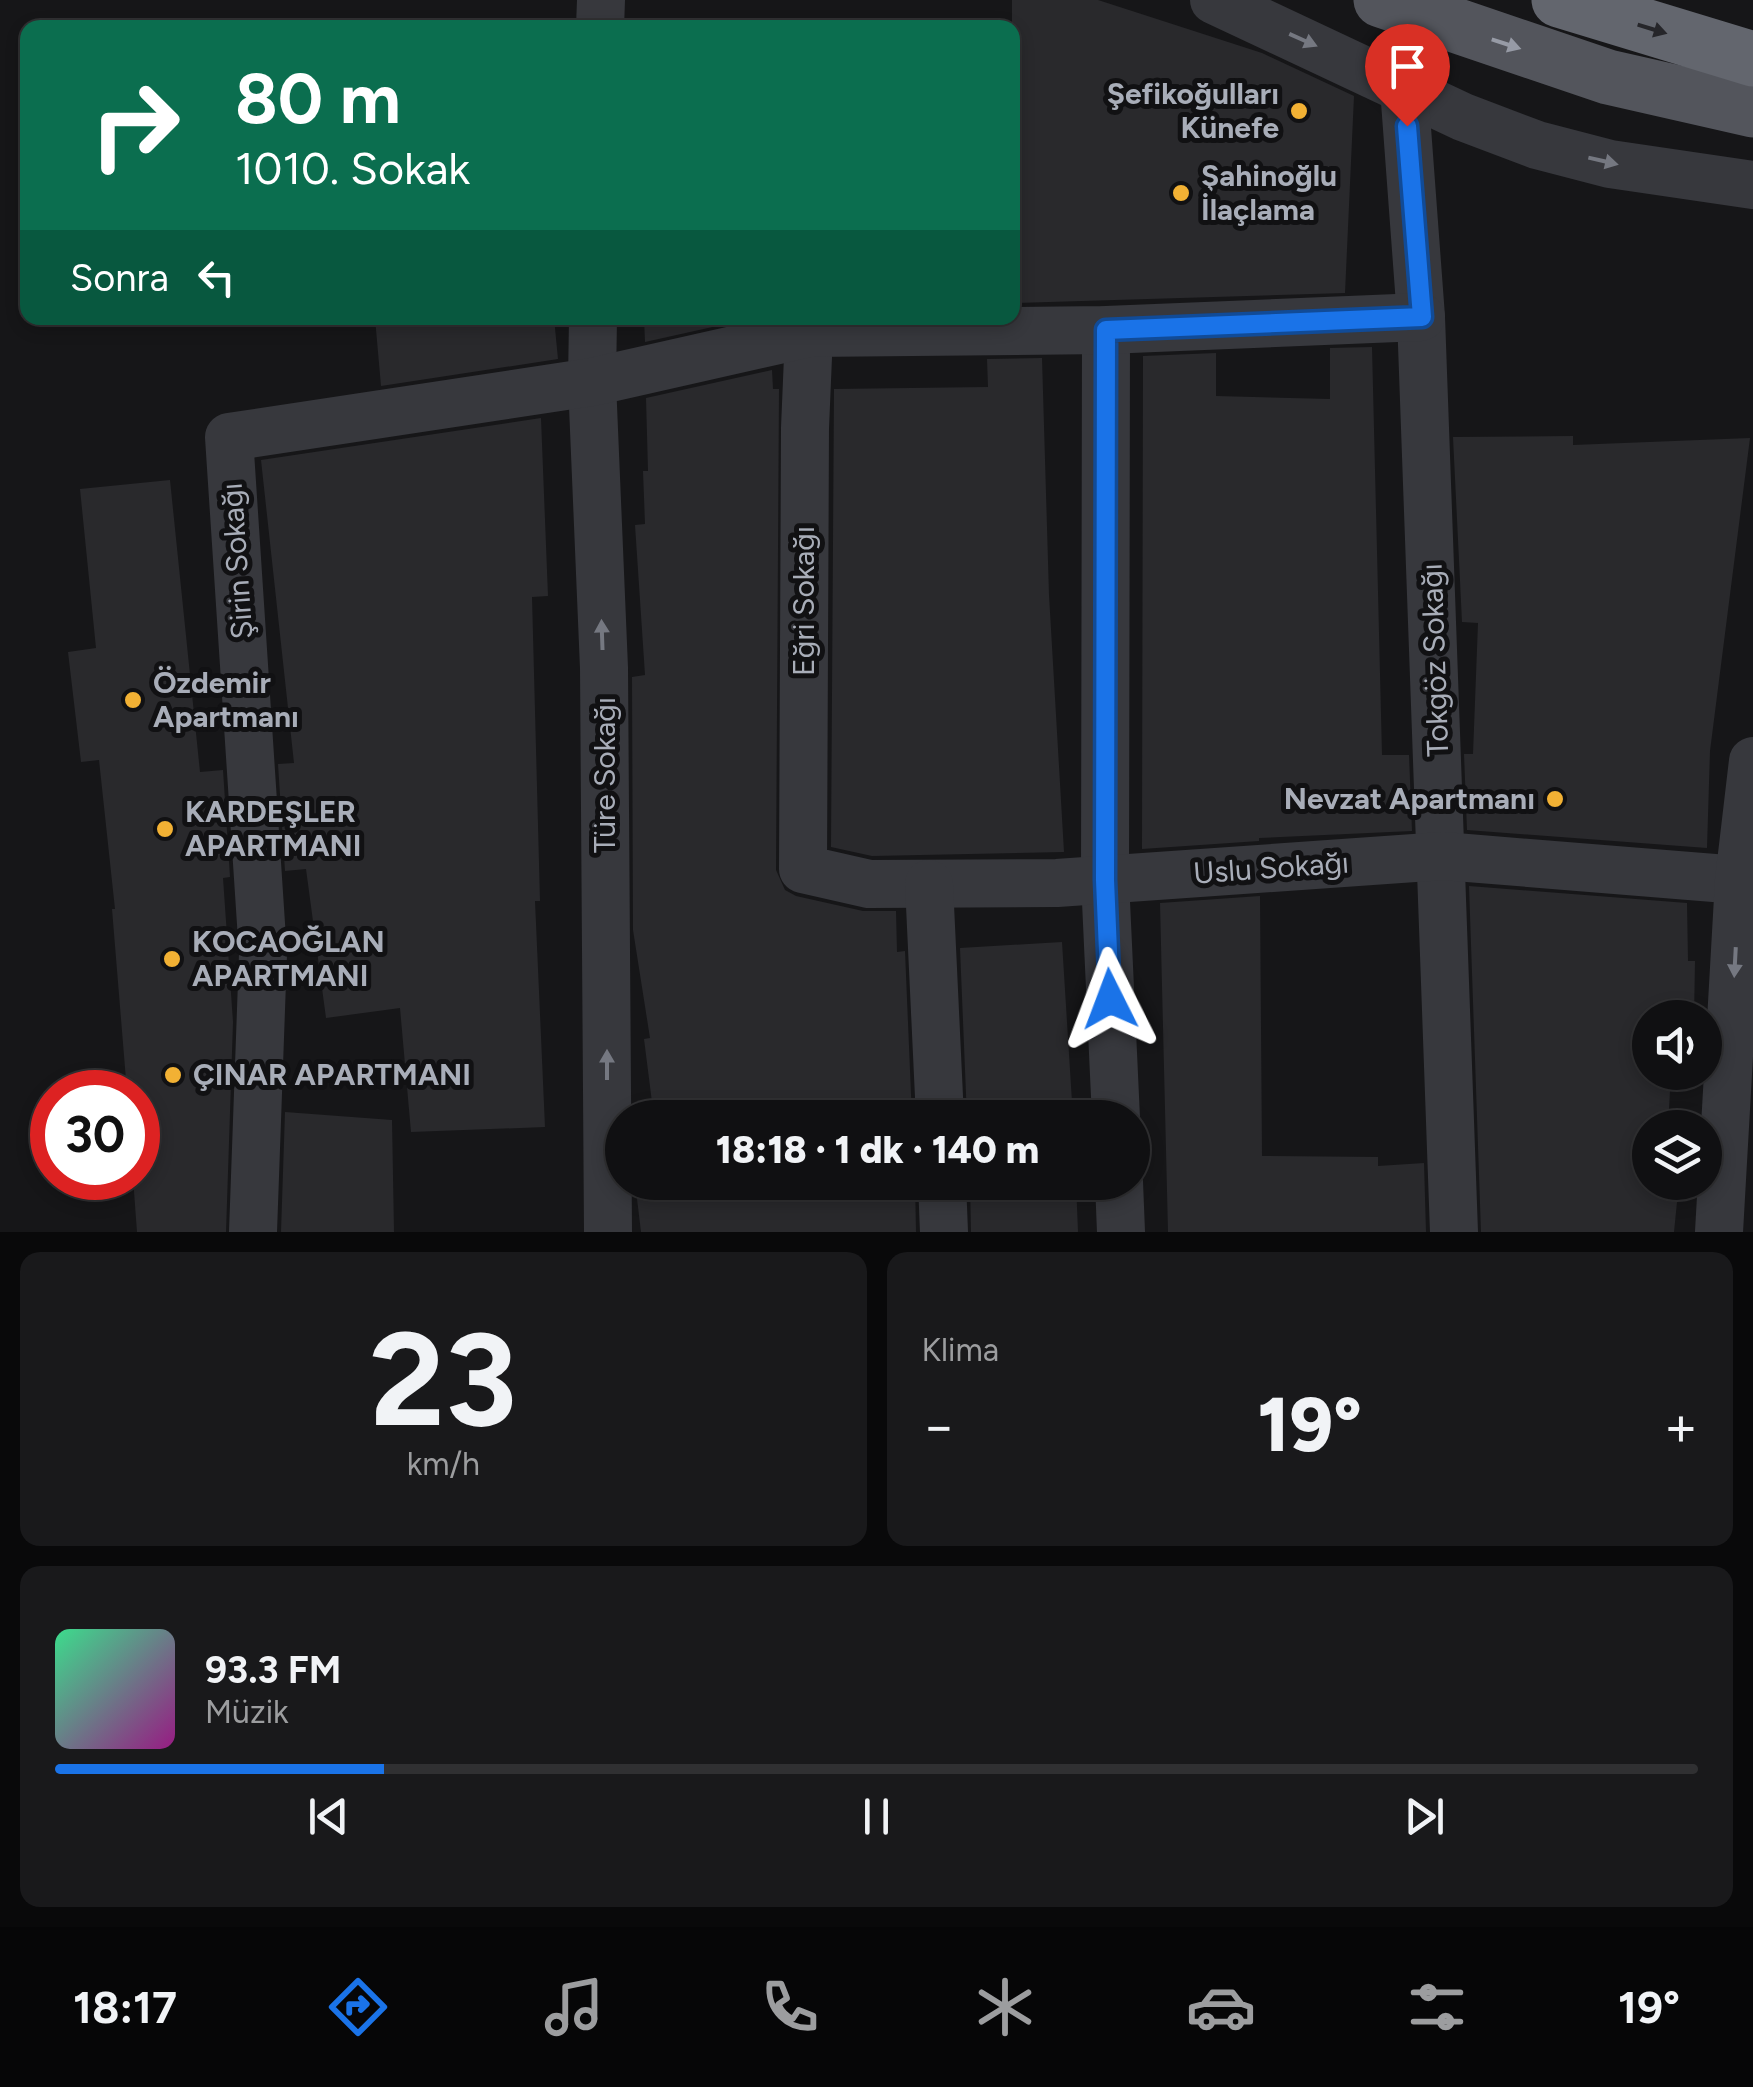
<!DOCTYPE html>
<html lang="tr">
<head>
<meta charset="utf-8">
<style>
  body { margin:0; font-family:Figtree,sans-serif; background:#19191b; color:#f1f3f6; height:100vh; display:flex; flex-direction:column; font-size:38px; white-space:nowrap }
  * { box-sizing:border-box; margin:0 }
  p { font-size:32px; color:#9c9d9f }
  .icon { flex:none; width:55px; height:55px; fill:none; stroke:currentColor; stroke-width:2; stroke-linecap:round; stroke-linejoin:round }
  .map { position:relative; height:1232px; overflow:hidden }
  .sheet { display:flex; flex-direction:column; gap:20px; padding:20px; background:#09090a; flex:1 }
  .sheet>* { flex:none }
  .hud { position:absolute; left:20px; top:20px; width:1000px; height:305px; border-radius:20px; box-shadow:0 5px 15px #0003,0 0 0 2px #303032; background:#0b6e4f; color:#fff; overflow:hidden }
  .buttons { position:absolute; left:1632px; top:1000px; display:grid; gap:20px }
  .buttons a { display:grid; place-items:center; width:90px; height:90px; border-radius:50%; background:#101012; box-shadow:0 5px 15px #0003,0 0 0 2px #303032; font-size:50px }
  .speed { position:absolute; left:30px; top:1070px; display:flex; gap:20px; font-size:50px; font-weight:700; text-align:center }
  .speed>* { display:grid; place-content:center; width:130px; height:130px; border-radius:50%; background:#101012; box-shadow:0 5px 15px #0003,0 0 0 2px #303032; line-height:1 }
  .speed .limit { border:15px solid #d22; background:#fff; color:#111 }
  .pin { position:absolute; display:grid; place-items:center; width:85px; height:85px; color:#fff; margin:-102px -42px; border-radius:50% 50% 50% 0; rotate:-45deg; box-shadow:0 0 10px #0007 }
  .pin .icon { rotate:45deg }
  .me { position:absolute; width:110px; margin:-55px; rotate:357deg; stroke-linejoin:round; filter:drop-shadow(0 0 8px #0008) }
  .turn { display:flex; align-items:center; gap:35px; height:210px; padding:0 50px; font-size:45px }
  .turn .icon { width:130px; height:130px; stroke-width:2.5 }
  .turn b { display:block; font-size:70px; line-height:85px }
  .then { display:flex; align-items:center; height:95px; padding:0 50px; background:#0003; gap:20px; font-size:38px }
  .big { font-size:75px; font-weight:800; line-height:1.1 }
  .sheet .tile { flex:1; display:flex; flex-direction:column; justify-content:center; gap:15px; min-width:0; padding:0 35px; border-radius:20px; background:#19191b }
  .sheet .dial { align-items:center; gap:0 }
  .dial b { font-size:130px; line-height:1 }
  .song { display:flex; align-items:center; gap:30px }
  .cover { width:120px; height:120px; border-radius:15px; background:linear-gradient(135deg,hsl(150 70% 55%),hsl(310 70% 35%)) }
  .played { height:10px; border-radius:5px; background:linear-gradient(90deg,#1a73e8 20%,#303032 20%) }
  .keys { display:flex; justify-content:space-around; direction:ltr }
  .heat { display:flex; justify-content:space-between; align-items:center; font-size:55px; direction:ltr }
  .sheet .tiles { flex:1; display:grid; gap:20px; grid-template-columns:1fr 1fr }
  .tile:last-child { grid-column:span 2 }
  .trip { position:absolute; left:605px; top:1100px; width:545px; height:100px; border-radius:50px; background:#101012; box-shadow:0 5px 15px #0003,0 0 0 2px #303032; font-weight:800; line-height:100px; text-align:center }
  .tabs { display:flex; height:160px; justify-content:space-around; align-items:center; background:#060607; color:#9c9d9f }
  .tabs .icon { width:70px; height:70px }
  .tabs .selected { color:#1a73e8 }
  .tabs b { font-size:45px; color:#f1f3f6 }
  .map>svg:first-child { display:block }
  .building { fill:#29292c }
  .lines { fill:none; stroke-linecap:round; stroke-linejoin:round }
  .street { stroke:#37383d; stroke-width:48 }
  .primary { stroke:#53555c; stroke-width:55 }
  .highway { stroke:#63666e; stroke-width:55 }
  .oneway { fill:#26262a }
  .oneway2 { fill:#757881 }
  .oneway3 { fill:#979ba6 }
  .route-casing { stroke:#114b97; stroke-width:25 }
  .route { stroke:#1a73e8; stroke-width:18 }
  .poi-dot { fill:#f2b134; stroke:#111113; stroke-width:4 }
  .labels { text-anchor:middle; stroke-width:10; stroke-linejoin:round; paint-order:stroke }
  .poi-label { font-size:30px; font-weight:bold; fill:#a8adb8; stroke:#111113; text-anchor:start }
  .street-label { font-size:30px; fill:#a8adb8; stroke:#111113 }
</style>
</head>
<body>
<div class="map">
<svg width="1753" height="1232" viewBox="0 0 1753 1232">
  <rect width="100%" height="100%" fill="#161618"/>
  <g class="building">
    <path d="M 1012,0 L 1098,0 L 1262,53 L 1354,96 L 1345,293 L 1012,303 Z"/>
    <path d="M 375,318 L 554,318 L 558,359 L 381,386 Z"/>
    <path d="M 644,318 L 753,318 L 645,342 Z"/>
    <path d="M 1372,347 L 1382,755 L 1409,755 L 1412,831 L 1259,838 L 1259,841 L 1142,849 L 1143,356 L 1216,353 L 1216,396 L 1330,399 L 1330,348 Z"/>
    <path d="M 1042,358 L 1049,595 L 1064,852 L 872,856 L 831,847 L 834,389 L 988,387 L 987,359 Z"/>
    <path d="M 772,370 L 773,389 L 779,389 L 776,870 L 785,890 L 796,896 L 863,911 L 896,911 L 897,952 L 905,951 L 912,1118 L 654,1118 L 644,1039 L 650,1038 L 633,930 L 632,677 L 645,675 L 635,525 L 645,524 L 643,471 L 648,471 L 646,398 Z"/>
    <path d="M 541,418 L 548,596 L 532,597 L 540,901 L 535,901 L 545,1127 L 411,1132 L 400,1008 L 326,1018 L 306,869 L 285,871 L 278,764 L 294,763 L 261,460 Z"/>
    <path d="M 1573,436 L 1573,445 L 1750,438 L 1710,751 L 1707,848 L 1467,830 L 1464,754 L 1473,754 L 1478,623 L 1462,622 L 1453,437 Z"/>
    <path d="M 170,480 L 200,772 L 223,770 L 230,877 L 223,878 L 233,1022 L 226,1232 L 137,1232 L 133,1178 L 138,1178 L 138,1092 L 127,1092 L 112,909 L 115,909 L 99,760 L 81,762 L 68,652 L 96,648 L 80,489 Z"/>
    <path d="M 1469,886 L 1687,903 L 1688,961 L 1695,961 L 1694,1018 L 1650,1018 L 1650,1072 L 1671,1072 L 1668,1128 L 1650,1128 L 1650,1182 L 1679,1182 L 1674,1232 L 1481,1232 Z"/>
    <path d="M 1260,896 L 1262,1156 L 1378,1157 L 1378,1166 L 1424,1163 L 1426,1232 L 1168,1232 L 1160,903 Z"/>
    <path d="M 1062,942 L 1073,1118 L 967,1118 L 960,948 Z"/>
    <path d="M 285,1112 L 392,1120 L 394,1232 L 281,1232 Z"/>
    <path d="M 635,1182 L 915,1182 L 916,1232 L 641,1232 Z"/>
    <path d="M 970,1182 L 1076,1182 L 1078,1232 L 971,1232 Z"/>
  </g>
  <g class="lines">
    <g class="street">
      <path d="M 1214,0 L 1463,117 L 1537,145 L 1610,164 L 1753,185"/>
      <path d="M 600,28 L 601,0"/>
      <path d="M 1404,88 L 1421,317 L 1454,1232"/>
      <path d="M 593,318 L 592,382 L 604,668 L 608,1232"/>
      <path d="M 1106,330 L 1105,880 L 1116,1118"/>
      <path d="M 809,333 L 805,428 L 803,869 L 869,884 L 1057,883 L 1443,856 L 1739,880"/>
      <path d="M 929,884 L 940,1118"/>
      <path d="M 942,1182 L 944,1232"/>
      <path d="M 1119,1182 L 1121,1232"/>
      <path d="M 253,1232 L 263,954 L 229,437 L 592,382 L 809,333 L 1106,330 L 1421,317"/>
      <path d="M 1719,1232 L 1739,880 L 1753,761"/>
    </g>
    <path class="primary" d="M 1381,0 L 1608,77 L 1753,110"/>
    <path class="highway" d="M 1559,0 L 1753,59"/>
  </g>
  <defs><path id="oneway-solid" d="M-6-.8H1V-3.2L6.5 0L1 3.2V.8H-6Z" transform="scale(2.5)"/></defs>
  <use class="oneway" href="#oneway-solid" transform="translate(1652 29) rotate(17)"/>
  <g class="oneway2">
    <use href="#oneway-solid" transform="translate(1303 40) rotate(24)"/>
    <use href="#oneway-solid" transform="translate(1603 161) rotate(13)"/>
    <use href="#oneway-solid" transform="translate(602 635) rotate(-92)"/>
    <use href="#oneway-solid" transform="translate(1735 962) rotate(93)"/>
    <use href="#oneway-solid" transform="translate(607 1065) rotate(-90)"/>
  </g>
  <use class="oneway3" href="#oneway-solid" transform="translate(1506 44) rotate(18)"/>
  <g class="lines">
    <g class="route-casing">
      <path id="route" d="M 1110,999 L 1105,880 L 1106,330 L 1422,317 L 1407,126"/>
    </g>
    <use href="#route" class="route"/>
  </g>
  <g class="poi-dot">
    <circle cx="1299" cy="111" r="10"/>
    <circle cx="1181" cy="193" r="10"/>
    <circle cx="133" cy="700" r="10"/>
    <circle cx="1555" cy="799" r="10"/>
    <circle cx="165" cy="829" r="10"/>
    <circle cx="172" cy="959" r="10"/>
    <circle cx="173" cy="1075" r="10"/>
  </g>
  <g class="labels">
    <g class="poi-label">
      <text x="1279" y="104" text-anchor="end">Şefikoğulları<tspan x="1279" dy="34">Künefe</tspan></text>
      <text x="1201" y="186">Şahinoğlu<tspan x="1201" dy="34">İlaçlama</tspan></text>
      <text x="153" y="693">Özdemir<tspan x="153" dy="34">Apartmanı</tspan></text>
      <text x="1535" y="809" text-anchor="end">Nevzat Apartmanı</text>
      <text x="185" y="822">KARDEŞLER<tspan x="185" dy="34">APARTMANI</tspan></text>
      <text x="192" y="952">KOCAOĞLAN<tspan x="192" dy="34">APARTMANI</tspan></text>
      <text x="193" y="1085">ÇINAR APARTMANI</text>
    </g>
    <g class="street-label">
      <text transform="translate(237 561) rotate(-94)" y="10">Şirin Sokağı</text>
      <text transform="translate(804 601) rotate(-90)" y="10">Eğri Sokağı</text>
      <text transform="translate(1435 660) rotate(-92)" y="10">Tokgöz Sokağı</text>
      <text transform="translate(605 775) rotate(-90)" y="10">Türe Sokağı</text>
      <text transform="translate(1271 868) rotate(-4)" y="10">Uslu Sokağı</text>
    </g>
  </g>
</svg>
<div class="buttons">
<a><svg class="icon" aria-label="sound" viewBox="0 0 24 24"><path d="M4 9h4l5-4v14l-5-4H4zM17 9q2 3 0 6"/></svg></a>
<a><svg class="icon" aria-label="layers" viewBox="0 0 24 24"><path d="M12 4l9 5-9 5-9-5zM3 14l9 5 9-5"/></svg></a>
</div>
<div class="speed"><div class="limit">30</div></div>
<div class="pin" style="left:1407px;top:126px;background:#d93025"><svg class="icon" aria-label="arrive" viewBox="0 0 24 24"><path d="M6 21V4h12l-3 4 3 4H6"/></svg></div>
<svg class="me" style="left:1110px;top:999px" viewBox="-20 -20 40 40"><path d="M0-17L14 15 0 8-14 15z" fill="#1a73e8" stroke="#fff" stroke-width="4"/></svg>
<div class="trip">18:18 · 1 dk · 140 m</div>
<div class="hud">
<div class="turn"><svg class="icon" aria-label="right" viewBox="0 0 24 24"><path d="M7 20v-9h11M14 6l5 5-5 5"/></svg><div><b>80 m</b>1010. Sokak</div></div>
<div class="then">Sonra<svg class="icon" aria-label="left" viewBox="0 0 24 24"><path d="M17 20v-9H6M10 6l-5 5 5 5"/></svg></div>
</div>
</div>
<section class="sheet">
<div class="tiles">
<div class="tile dial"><b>23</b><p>km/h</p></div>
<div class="tile"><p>Klima</p>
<div class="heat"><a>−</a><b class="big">19°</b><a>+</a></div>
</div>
<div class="tile">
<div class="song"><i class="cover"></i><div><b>93.3 FM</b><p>Müzik</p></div></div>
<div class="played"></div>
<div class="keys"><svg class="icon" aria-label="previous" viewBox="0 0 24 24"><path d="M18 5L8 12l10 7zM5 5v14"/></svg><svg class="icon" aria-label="pause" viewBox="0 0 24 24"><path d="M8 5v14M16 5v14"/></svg><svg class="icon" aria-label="next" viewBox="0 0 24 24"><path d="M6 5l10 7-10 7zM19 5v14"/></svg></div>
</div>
</div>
</section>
<nav class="tabs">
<b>18:17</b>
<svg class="icon selected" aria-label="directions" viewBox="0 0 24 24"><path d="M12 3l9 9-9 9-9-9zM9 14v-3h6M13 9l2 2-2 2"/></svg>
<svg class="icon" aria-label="music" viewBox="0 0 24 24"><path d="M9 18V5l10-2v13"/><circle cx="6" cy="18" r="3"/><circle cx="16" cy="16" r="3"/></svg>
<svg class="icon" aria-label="phone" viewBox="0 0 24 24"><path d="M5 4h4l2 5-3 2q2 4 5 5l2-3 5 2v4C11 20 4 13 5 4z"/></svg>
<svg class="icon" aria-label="climate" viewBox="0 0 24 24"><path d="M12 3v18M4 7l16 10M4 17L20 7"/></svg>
<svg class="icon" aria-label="car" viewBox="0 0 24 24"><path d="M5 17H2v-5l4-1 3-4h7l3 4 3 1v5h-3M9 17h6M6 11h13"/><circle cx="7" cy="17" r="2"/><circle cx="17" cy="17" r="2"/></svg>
<svg class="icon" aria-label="filters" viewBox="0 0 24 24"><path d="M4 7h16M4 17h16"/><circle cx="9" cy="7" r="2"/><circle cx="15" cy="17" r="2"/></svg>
<b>19°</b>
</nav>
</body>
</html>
